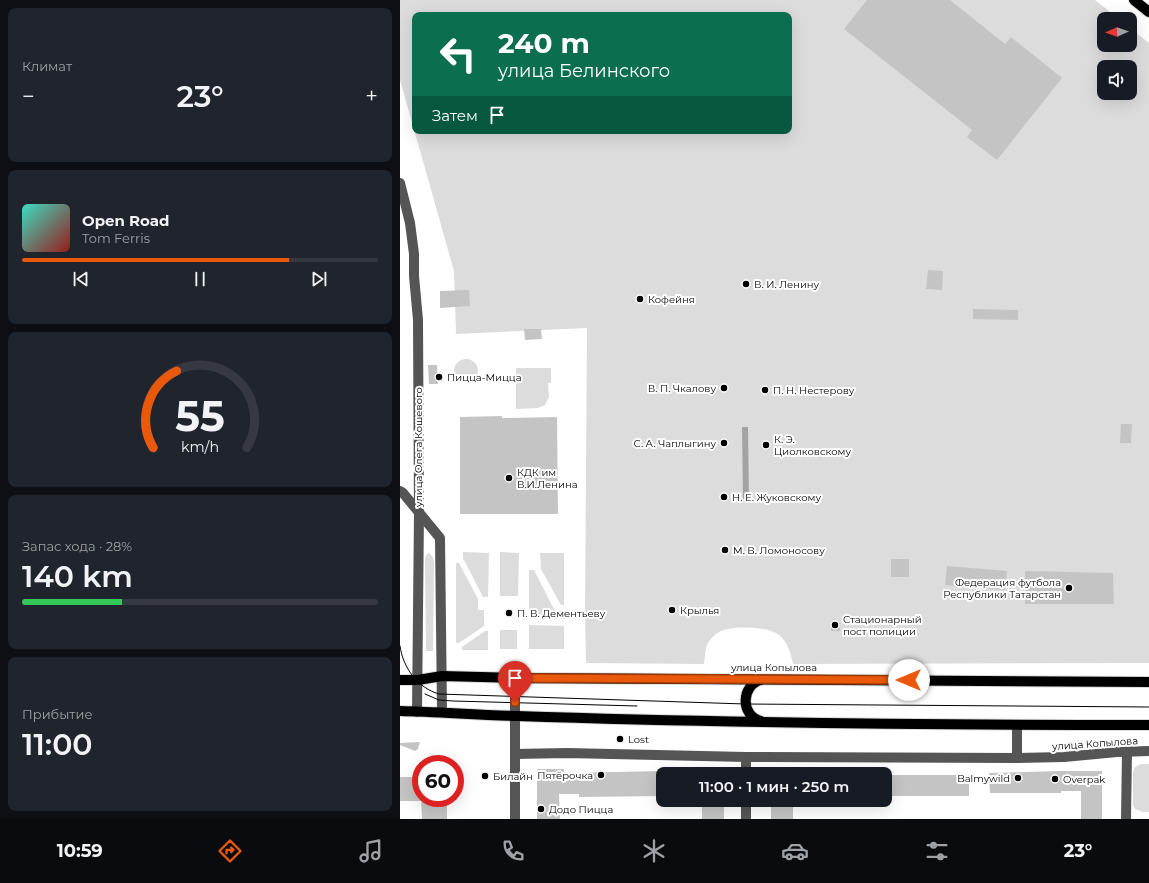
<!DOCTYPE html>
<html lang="ru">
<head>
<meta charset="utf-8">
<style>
  body { margin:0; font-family:Montserrat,sans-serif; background:#20242c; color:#f1f3f6; height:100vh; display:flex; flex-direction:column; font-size:15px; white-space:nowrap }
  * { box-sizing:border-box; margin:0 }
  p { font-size:13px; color:#9ea1a6 }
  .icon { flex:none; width:22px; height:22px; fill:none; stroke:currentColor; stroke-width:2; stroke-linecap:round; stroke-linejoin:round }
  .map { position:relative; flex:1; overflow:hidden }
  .side { display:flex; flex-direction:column; gap:8px; padding:8px; background:#0d0f14; width:400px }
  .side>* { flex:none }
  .guide { position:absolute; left:12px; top:12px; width:380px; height:122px; border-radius:8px; box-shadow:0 4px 16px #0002; background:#0b6e4f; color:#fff; overflow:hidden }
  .needle { width:26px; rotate:268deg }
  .buttons { position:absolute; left:697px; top:12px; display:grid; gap:8px }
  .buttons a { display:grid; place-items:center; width:40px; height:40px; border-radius:8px; background:#171b24; box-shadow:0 4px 16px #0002; font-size:20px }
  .speed { position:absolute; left:12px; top:755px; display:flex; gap:8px; font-size:20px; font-weight:700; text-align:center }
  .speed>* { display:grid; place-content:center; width:52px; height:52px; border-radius:50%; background:#171b24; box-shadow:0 4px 16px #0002; line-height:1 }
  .speed .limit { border:6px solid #d22; background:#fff; color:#111 }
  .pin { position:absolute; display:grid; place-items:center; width:34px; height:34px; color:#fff; margin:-41px -17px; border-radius:50% 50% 50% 0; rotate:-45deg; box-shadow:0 0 4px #0007 }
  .pin .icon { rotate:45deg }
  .me { position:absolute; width:44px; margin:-22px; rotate:270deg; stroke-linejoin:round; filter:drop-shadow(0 0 3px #0008) }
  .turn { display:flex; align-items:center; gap:14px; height:84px; padding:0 20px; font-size:18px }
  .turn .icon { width:52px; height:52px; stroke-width:2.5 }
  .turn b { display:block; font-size:28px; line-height:34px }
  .then { display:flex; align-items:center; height:38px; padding:0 20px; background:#0003; gap:8px; font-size:15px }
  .big { font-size:30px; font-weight:600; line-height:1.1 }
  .side .card { flex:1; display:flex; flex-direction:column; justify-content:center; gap:6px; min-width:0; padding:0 14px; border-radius:8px; background:#20242c }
  .side .dial { align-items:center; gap:0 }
  .dial svg { height:104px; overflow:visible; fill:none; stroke:#363941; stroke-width:7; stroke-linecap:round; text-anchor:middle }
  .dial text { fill:#f1f3f6; stroke:none }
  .song { display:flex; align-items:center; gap:12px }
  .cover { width:48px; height:48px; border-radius:6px; background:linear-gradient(135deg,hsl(170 70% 55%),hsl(0 70% 35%)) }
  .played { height:4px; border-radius:2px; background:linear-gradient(90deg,#ea580c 75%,#363941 75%) }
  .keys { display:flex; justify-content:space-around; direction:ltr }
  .heat { display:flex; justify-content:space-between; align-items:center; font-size:22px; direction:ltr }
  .charge { height:6px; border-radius:3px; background:linear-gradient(90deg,#34c759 28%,#363941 0) }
  .trip { position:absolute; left:256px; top:767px; width:236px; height:40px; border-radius:8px; background:#171b24; box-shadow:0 4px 16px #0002; font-weight:600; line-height:40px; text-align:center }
  .menu { display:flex; height:64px; justify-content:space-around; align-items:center; background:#090b0e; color:#9ea1a6 }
  .menu .icon { width:28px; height:28px }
  .menu .on { color:#ea580c }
  .menu b { font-size:18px; color:#f1f3f6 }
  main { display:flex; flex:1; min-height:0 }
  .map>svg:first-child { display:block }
  .green { fill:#dcdcdc; fill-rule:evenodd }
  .water { fill:#a3a3a3 }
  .building { fill:#c4c4c4 }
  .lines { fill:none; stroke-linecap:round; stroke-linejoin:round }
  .major-casing { stroke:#dbdbdb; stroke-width:12 }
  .minor { stroke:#555; stroke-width:10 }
  .major { stroke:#000; stroke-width:10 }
  .tram { stroke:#000; stroke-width:1 }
  .route-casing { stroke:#983908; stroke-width:10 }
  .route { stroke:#ea580c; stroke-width:7 }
  .poi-dot { fill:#000; stroke:#fff; stroke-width:1.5 }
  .labels { text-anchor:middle; stroke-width:4; stroke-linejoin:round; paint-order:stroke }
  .poi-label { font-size:10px; fill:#000; stroke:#fff; text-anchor:start }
  .street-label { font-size:10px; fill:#000; stroke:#fff }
</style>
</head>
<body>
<main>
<section class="side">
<div class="card"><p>Климат</p>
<div class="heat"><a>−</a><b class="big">23°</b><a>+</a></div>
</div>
<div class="card">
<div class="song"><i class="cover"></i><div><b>Open Road</b><p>Tom Ferris</p></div></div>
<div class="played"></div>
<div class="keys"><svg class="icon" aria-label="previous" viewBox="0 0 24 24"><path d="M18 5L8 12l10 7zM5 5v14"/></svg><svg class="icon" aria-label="pause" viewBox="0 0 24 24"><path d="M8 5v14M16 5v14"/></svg><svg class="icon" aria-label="next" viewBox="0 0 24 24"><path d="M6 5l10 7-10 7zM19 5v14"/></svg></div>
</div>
<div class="card dial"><svg viewBox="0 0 100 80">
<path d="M14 69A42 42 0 1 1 86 69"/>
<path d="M14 69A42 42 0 0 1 32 10" stroke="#ea580c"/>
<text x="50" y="56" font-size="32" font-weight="700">55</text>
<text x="50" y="72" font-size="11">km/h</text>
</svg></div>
<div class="card"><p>Запас хода · 28%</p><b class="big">140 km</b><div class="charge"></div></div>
<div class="card"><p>Прибытие</p><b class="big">11:00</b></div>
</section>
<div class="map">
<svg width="749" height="819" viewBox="0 0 749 819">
  <rect width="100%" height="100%" fill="#fff"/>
  <g class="green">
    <path d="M 0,0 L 695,0 L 719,19 L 704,19 L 704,45 L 730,45 L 730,28 L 749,43 L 749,663 L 393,664 C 391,654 388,642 379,635 C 367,626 331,625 319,632 C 315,634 310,640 308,643 C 305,648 305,658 304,664 L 186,663 L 185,617 L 187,328 L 56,334 L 54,271 L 0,80 ZM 15,15 L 389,15 L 389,131 L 15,131 ZM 704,67 L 730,67 L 730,93 L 704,93 Z"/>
    <circle cx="66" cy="371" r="12"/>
    <path d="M 116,368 L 151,368 L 151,383 L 148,383 L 149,397 L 145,405 L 138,408 L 116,409 Z"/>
    <path d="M 63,552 L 89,553 L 88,597 L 83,597 L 63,558 Z"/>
    <path d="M 100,552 L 119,553 L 118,596 L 100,596 Z"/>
    <path d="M 29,553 L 33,557 L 34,564 L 33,651 L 26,651 L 25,558 L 27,554 Z"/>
    <path d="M 140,553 L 164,553 L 164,605 L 161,605 L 141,569 Z"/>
    <path d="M 56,563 L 59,563 L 78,599 L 78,610 L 84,610 L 84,626 L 59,643 L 56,643 Z"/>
    <path d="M 129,570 L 134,570 L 157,615 L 129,616 Z"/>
    <path d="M 129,625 L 164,626 L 164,649 L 129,649 Z"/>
    <rect x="100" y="630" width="17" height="19"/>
    <path d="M 85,631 L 88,631 L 88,650 L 62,650 L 62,647 Z"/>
    <path d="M 741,764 L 749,764 L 749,812 L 743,812 L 735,809 L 733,805 L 733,772 L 735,767 Z"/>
  </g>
  <path class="water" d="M 342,427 L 348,427 L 349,502 L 343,502 Z"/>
  <g class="building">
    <path d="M 467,0 L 550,0 L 605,44 L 611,37 L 662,78 L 597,160 L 567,137 L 572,130 L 444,29 Z"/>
    <path d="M 528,270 L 543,271 L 542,290 L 526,289 Z"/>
    <path d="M 69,290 L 70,306 L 40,308 L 40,291 Z"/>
    <path d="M 573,309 L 618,310 L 618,320 L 573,319 Z"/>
    <path d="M 124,329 L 141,329 L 142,339 L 125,340 Z"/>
    <path d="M 28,365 L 37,365 L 38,384 L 29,384 Z"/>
    <path d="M 102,416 L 102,418 L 157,417 L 158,514 L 60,514 L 60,417 Z"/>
    <path d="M 721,424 L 732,424 L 731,443 L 720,443 Z"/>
    <rect x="491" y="559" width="18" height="18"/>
    <path d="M 547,566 L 607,571 L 605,590 L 545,585 Z"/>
    <path d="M 625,571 L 713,573 L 714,604 L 625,604 Z"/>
    <path d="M 431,622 L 439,622 L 440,631 L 431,631 Z"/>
    <path d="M 20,742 L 18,749 L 15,751 L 0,745 L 0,743 Z"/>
    <path d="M 137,769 L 164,769 L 164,773 L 263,771 L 263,796 L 179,797 L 179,794 L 159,794 L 160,819 L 137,819 Z"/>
    <path d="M 661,771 L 702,771 L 702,819 L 681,819 L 681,791 L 661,791 L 661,793 L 590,793 L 589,773 Z"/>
    <rect x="485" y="775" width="84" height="21"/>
    <rect x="0" y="777" width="21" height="24"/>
    <path d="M 21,798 L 47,798 L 47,819 L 22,819 Z"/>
    <rect x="302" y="800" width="22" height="19"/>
    <rect x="371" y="800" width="22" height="19"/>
  </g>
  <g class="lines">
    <g class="major-casing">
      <g id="major">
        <path d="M 734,0 L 749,12"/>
        <path d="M 0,680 L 18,680 L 42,676 L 115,678 L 749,682"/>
        <path d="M 0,711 C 39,712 78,715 117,716 C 327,723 538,725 749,725"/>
        <path d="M 361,721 C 340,716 341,685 361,680"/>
      </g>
    </g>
    <g class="minor">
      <path d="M 0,183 L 10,223 L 14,254 L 14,276 L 18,320 L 19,512 L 17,712"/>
      <path d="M 0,491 L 3,493 L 40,538 L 42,712"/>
      <path d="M 617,725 L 617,758"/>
      <path d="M 115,754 L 167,753 L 346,757 L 617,758 L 664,757 L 717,752 L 749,751"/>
      <path d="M 346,774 L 346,757"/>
      <path d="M 115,819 L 115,678"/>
      <path d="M 346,819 L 346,800"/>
      <path d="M 726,819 L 727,752"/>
    </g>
    <use href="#major" class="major"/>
    <g class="tram">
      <path d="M 0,646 C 3,668 18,688 39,694 L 345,704 L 749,707"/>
      <path d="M 25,694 L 39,700 L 53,701 L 237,706"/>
    </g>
  </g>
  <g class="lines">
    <g class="route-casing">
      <path id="route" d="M 115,702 L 115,678 L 509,680"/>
    </g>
    <use href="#route" class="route"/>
  </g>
  <g class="poi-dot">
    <circle cx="346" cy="284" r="4"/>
    <circle cx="240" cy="299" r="4"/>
    <circle cx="39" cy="377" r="4"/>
    <circle cx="324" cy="388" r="4"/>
    <circle cx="365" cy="390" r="4"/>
    <circle cx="324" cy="443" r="4"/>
    <circle cx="366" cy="445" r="4"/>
    <circle cx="109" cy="478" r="4"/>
    <circle cx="324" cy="497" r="4"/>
    <circle cx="325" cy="550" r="4"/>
    <circle cx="669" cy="588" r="4"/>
    <circle cx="272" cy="610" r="4"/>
    <circle cx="109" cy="613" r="4"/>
    <circle cx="435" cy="625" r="4"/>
    <circle cx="220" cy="739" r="4"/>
    <circle cx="201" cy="775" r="4"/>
    <circle cx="85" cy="776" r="4"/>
    <circle cx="618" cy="778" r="4"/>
    <circle cx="655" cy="779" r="4"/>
    <circle cx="141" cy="809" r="4"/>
  </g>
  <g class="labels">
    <g class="poi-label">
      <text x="354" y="288">В. И. Ленину</text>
      <text x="248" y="303">Кофейня</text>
      <text x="47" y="381">Пицца-Мицца</text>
      <text x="316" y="392" text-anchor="end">В. П. Чкалову</text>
      <text x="373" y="394">П. Н. Нестерову</text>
      <text x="374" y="443">К. Э.<tspan x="374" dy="12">Циолковскому</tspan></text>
      <text x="316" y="447" text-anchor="end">С. А. Чаплыгину</text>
      <text x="117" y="476">КДК им<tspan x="117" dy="12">В.И.Ленина</tspan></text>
      <text x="332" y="501">Н. Е. Жуковскому</text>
      <text x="333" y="554">М. В. Ломоносову</text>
      <text x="661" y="586" text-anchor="end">Федерация футбола<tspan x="661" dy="12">Республики Татарстан</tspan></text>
      <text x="280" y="614">Крылья</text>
      <text x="117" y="617">П. В. Дементьеву</text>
      <text x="443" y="623">Стационарный<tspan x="443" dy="12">пост полиции</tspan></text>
      <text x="228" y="743">Lost</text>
      <text x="193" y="779" text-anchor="end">Пятёрочка</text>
      <text x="93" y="780">Билайн</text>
      <text x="610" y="782" text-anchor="end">Balmywild</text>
      <text x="663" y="783">Overpak</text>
      <text x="149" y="813">Додо Пицца</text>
    </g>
    <g class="street-label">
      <text transform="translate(18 447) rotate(-90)" y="4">улица Олега Кошевого</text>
      <text x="374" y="671">улица Копылова</text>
      <text transform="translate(695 743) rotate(-4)" y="4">улица Копылова</text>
    </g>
  </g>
</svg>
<div class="buttons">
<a><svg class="needle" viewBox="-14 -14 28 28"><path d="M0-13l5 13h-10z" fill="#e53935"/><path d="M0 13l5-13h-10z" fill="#9ea1a6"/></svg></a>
<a><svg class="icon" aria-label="sound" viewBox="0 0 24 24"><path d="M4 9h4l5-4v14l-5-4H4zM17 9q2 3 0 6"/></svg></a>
</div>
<div class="speed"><div class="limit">60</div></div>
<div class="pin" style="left:115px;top:702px;background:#d93025"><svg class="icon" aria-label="arrive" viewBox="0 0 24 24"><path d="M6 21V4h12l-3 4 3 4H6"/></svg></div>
<svg class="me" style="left:509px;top:680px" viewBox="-20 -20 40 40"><circle r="19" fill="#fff"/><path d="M0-13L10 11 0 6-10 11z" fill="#ea580c"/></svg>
<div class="trip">11:00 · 1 мин · 250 m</div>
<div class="guide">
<div class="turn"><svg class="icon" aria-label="left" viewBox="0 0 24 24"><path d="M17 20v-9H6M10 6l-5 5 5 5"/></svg><div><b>240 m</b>улица Белинского</div></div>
<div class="then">Затем<svg class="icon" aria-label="arrive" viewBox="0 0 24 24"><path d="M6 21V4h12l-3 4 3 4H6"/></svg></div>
</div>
</div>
</main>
<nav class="menu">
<b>10:59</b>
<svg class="icon on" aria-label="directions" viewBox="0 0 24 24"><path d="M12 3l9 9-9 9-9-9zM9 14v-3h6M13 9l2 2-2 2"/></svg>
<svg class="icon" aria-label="music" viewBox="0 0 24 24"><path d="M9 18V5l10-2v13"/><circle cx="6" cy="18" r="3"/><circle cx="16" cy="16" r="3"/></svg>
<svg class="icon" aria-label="phone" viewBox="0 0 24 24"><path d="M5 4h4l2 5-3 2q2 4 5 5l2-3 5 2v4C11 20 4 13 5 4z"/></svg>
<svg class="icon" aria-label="climate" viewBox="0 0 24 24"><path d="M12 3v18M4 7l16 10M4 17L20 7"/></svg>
<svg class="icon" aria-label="car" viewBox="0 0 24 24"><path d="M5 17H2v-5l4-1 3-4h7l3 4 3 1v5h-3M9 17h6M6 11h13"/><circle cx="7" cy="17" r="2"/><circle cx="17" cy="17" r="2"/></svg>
<svg class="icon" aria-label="filters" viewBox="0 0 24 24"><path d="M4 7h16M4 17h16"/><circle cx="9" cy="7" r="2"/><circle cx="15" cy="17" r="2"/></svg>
<b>23°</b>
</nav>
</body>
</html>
